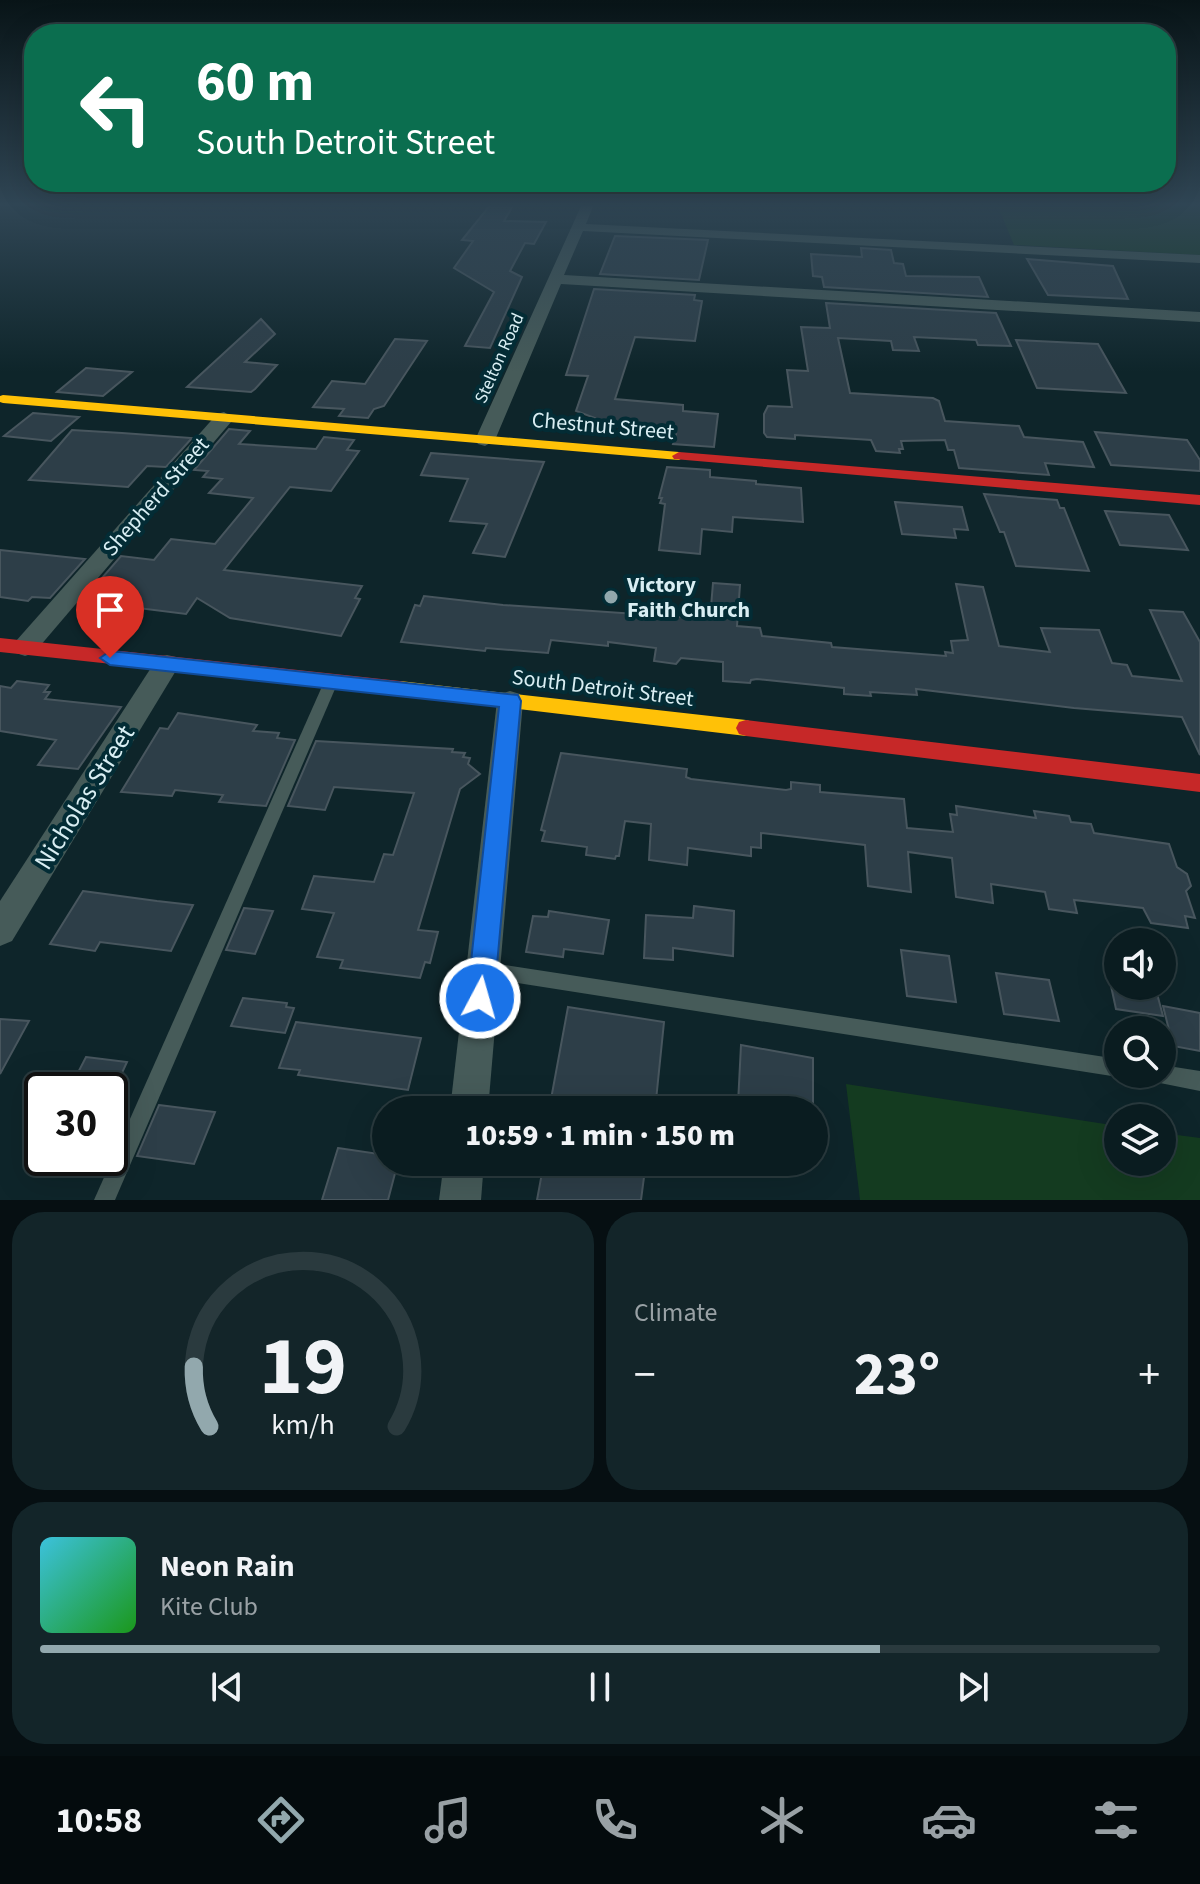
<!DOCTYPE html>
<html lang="en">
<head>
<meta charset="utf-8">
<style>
  body { margin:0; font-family:"Source Sans 3",sans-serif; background:#132529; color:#f1f3f6; height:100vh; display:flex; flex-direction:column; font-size:30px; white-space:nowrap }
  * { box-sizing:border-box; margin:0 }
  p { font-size:26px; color:#99a1a5 }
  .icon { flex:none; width:44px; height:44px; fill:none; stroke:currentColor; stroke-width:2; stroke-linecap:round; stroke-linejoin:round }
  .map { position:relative; height:1200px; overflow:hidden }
  .details { display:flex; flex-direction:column; gap:12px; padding:12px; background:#060f12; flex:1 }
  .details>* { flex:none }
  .hud { position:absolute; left:24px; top:24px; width:1152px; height:168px; border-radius:32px; box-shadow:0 8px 32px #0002,0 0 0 2px #2a3a3e; background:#0b6e4f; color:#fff; overflow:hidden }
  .controls { position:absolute; left:1104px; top:928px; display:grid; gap:16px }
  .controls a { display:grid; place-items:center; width:72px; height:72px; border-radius:50%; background:#0a1c20; box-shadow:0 8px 32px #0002,0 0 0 2px #2a3a3e; font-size:40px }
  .speed { position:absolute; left:24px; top:1072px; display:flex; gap:16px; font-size:40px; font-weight:700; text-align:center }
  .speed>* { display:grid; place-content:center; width:104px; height:104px; border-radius:50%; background:#0a1c20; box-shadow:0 8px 32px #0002,0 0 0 2px #2a3a3e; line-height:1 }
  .speed .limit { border:4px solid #111; border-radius:12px; background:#fff; color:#111 }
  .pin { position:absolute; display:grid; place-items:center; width:68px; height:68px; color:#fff; margin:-82px -34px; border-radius:50% 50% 50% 0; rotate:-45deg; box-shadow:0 0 8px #0007 }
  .pin .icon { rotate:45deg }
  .me { position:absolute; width:88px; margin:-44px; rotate:6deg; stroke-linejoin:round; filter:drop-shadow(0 0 6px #0008) }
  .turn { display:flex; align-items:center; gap:28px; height:168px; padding:0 40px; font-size:36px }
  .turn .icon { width:104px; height:104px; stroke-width:2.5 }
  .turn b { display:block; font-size:56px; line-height:68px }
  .big { font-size:60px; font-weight:800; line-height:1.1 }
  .details .card { flex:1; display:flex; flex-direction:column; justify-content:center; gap:12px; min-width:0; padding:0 28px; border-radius:32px; background:#132529 }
  .details .dial { align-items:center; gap:0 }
  .dial svg { height:208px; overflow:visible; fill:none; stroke:#2a3a3e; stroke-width:7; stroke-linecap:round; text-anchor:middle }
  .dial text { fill:#f1f3f6; stroke:none }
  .song { display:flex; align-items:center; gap:24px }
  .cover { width:96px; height:96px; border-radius:12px; background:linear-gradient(135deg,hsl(190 70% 55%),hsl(120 70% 35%)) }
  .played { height:8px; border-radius:4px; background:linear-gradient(90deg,#92a8ad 75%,#2a3a3e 75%) }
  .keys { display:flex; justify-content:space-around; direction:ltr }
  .heat { display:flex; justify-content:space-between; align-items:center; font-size:44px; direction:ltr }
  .details .tiles { flex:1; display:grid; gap:12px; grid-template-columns:1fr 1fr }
  .card:last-child { grid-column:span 2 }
  .trip { position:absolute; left:372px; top:1096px; width:456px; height:80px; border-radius:40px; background:#0a1c20; box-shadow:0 8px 32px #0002,0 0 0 2px #2a3a3e; font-weight:800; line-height:80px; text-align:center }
  .tab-bar { display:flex; height:128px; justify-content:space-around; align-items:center; background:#040b0d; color:#99a1a5 }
  .tab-bar .icon { width:56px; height:56px }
  .tab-bar .current { color:#92a8ad }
  .tab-bar b { font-size:36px; color:#f1f3f6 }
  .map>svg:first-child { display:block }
  .green { fill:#143b20 }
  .building { fill:#2d3e48; stroke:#48565e; stroke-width:2 }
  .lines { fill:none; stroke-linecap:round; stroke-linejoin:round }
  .lane { fill:#465b59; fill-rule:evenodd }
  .street { fill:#465b59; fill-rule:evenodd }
  .slow { fill:#ffc107; fill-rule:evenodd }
  .jam { fill:#c62828; fill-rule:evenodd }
  .route { fill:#1a73e8; stroke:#114b97; stroke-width:2 }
  .poi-dot { fill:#92a8ad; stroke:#032c35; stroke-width:3 }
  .labels { text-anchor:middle; stroke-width:8; stroke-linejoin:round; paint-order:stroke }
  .far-street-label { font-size:18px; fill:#d9eef3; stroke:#032c35 }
  .street-label { font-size:22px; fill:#d9eef3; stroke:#032c35 }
  .poi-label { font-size:22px; font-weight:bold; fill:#d9eef3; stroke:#032c35; text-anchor:start }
  .near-street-label { font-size:26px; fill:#d9eef3; stroke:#032c35 }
</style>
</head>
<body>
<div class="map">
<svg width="1200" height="1200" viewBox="0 0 1200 1200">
  <rect width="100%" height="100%" fill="#0e252a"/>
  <g class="green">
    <path d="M 997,204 L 1200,204 L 1200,255 L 1014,245 Z"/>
    <path d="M 846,1084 L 1118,1126 L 1118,1162 L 1162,1162 L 1162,1133 L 1200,1138 L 1200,1200 L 860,1200 Z"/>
  </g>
  <g class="building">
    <path d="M 491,204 L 514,204 L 504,221 L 546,222 L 534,244 L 525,243 L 510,271 L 522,277 L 490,348 L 465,346 L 494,292 L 454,268 L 473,241 L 462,240 Z"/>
    <path d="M 615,236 L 708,240 L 699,280 L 600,274 Z"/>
    <path d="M 861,248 L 891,250 L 894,263 L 903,264 L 906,276 L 979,277 L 988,297 L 824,287 L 822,277 L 813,276 L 811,254 L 862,257 Z"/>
    <path d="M 1027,259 L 1113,266 L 1128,299 L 1048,295 Z"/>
    <path d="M 594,289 L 695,295 L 694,300 L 702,301 L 695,341 L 635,337 L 615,399 L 683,405 L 683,411 L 718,414 L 714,447 L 673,444 L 676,434 L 593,423 L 595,418 L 576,411 L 588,376 L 566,375 Z"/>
    <path d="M 826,303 L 996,313 L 1011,346 L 978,345 L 976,340 L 914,337 L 919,351 L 893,350 L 891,341 L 838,338 L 850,393 L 933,398 L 939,401 L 945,421 L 1019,426 L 1024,437 L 1083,442 L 1094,467 L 1045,463 L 1049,475 L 959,468 L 954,450 L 948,450 L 945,440 L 901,441 L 903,449 L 899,449 L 900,453 L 876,451 L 871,440 L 795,435 L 795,439 L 767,437 L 764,433 L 764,414 L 768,406 L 792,407 L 787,370 L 808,371 L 801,327 L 830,328 Z"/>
    <path d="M 261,319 L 275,334 L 245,362 L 277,365 L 255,389 L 251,392 L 187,387 Z"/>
    <path d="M 395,339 L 427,341 L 384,406 L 374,409 L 368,418 L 339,416 L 344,409 L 313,407 L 332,381 L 365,384 Z"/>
    <path d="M 1016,340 L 1098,344 L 1126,393 L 1037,388 Z"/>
    <path d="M 86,368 L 132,372 L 103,396 L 57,392 Z"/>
    <path d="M 33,413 L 79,417 L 51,441 L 4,436 Z"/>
    <path d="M 229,429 L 250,431 L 239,444 L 316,449 L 324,437 L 354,440 L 347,450 L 359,451 L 331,491 L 290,487 L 224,570 L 362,586 L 355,598 L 360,599 L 341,636 L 230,618 L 197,598 L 186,614 L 82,601 L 121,556 L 154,560 L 171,539 L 215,544 L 253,498 L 209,493 L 222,479 L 203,477 L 208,471 L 194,470 Z"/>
    <path d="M 72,430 L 122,433 L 192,438 L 166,467 L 147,466 L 128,487 L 29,480 Z"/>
    <path d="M 1095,432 L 1187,440 L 1200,460 L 1200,471 L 1111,465 Z"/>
    <path d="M 431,453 L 544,462 L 505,557 L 473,553 L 487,524 L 450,521 L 468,479 L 421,475 Z"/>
    <path d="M 667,467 L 710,470 L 710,477 L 756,481 L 756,484 L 801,488 L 803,522 L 733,517 L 732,532 L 702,529 L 700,554 L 659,550 L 665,504 L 660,503 L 662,498 L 659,498 Z"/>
    <path d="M 984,494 L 1057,500 L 1060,508 L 1064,508 L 1089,571 L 1016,566 L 1004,532 L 1000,532 Z"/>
    <path d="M 895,502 L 962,507 L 968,530 L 954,529 L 956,538 L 902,534 Z"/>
    <path d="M 1105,511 L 1169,515 L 1188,550 L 1120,545 Z"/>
    <path d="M 0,550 L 85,559 L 50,598 L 32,597 L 28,601 L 0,597 Z"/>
    <path d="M 713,583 L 740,585 L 737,626 L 760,628 L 762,636 L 831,643 L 832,647 L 946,656 L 945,652 L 953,653 L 951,641 L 968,640 L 956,584 L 983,587 L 999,646 L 1050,652 L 1041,628 L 1099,630 L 1112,663 L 1127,665 L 1132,676 L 1182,681 L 1150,610 L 1183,612 L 1200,642 L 1200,755 L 1182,717 L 1074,708 L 916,689 L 917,695 L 870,692 L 871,696 L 844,694 L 844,688 L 757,679 L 751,680 L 750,683 L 723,681 L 723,662 L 681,658 L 676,664 L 654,661 L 656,648 L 608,642 L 608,646 L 551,640 L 548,653 L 486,648 L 485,651 L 401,642 L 415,605 L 420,606 L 424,596 L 503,605 L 710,619 Z"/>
    <path d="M 17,681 L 49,685 L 44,692 L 50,692 L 45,699 L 121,707 L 78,769 L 38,765 L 56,740 L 0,731 L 0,686 L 11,688 Z"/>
    <path d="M 178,713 L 257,725 L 253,731 L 279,733 L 277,738 L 295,740 L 266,806 L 219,802 L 223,795 L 175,790 L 172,796 L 121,792 L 160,728 L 168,729 Z"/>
    <path d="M 316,741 L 453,749 L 452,752 L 465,753 L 463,757 L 470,758 L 468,764 L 480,774 L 460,789 L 418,930 L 438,932 L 430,963 L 425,962 L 420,978 L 340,968 L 343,960 L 317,957 L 334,913 L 302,909 L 314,876 L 374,882 L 384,854 L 393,855 L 414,793 L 334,787 L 325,810 L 288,806 Z"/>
    <path d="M 561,753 L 687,769 L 686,777 L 691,779 L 786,790 L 791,789 L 791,782 L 820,785 L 820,792 L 904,799 L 907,828 L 953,832 L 950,814 L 957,815 L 956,806 L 1036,818 L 1034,811 L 1069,816 L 1071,822 L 1091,824 L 1094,833 L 1169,844 L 1177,867 L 1187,874 L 1191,886 L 1186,891 L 1195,918 L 1185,916 L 1188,928 L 1151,923 L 1143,908 L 1074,900 L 1077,913 L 1049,909 L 1045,892 L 991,884 L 993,903 L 956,897 L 952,858 L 908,852 L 911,892 L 868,886 L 865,845 L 761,833 L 761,848 L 751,847 L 751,856 L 688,848 L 687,865 L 649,860 L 651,824 L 625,821 L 619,856 L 616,856 L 615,859 L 586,855 L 587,847 L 542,841 L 545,831 L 541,830 Z"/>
    <path d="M 83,891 L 157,901 L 193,905 L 171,951 L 100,942 L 95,951 L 50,944 Z"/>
    <path d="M 694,906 L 734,911 L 733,956 L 673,948 L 673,960 L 644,958 L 646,915 L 693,918 Z"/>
    <path d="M 244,908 L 273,911 L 255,954 L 226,950 Z"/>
    <path d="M 549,911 L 609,920 L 603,954 L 564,949 L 563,957 L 526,952 L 533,916 L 548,917 Z"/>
    <path d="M 901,950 L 949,956 L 956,1002 L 907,996 Z"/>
    <path d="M 996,973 L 1049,980 L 1059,1021 L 1004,1014 Z"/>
    <path d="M 1111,986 L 1155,986 L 1163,1016 L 1116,1009 Z"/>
    <path d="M 243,998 L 287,1003 L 286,1007 L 294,1008 L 285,1033 L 231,1026 Z"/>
    <path d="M 1163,1006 L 1200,1013 L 1200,1051 L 1173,1046 Z"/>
    <path d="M 568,1007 L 664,1022 L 655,1110 L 549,1110 Z"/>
    <path d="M 0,1019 L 29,1021 L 0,1074 Z"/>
    <path d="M 296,1022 L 421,1038 L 408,1090 L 298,1075 L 300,1070 L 279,1068 Z"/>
    <path d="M 741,1045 L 813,1058 L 813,1110 L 771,1110 L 738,1104 Z"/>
    <path d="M 86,1057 L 127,1062 L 114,1090 L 69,1090 Z"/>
    <path d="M 159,1105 L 215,1112 L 194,1164 L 137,1156 Z"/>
    <path d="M 338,1148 L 386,1155 L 386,1162 L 398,1162 L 388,1200 L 322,1200 Z"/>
    <path d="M 544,1162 L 646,1162 L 641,1200 L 537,1200 Z"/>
  </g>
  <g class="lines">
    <g class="lane">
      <path d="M 331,677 L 336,679 L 338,682 L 115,1200 L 94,1200 L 324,682 L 326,679 Z"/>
      <path d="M 485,962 L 1118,1059 L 1118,1074 L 1125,1074 L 1118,1077 L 485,978 L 479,976 L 476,970 L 479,964 Z"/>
      <path d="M 1162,1065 L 1200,1071 L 1200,1091 L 1150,1081 L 1148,1074 L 1162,1074 Z"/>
    </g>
    <g class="street">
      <path d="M 582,204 L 594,204 L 586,224 L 1200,255 L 1200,263 L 583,231 L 564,275 L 1200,312 L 1200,322 L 561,284 L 495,440 L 485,446 L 478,444 L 475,440 Z"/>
      <path d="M 224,412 L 233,418 L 231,422 L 34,653 L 25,656 L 16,653 L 12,647 L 16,641 L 217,414 Z"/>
      <path d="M 167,655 L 176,657 L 180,664 L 12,941 L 0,946 L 0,901 L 158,657 Z"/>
      <path d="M 510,691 L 520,694 L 523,701 L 488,1110 L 450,1110 L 497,701 L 500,694 Z"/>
      <path d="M 444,1162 L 484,1162 L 481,1200 L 439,1200 Z"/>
    </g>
    <g class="slow">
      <path d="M 3,395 L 679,452 L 686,456 L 679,460 L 3,403 L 0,402 L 0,396 Z"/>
      <path d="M 400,681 L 746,720 L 753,722 L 756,728 L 753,734 L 746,736 L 400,695 L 393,693 L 390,688 L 393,683 Z"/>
    </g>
    <g class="jam">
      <path d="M 679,452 L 1200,495 L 1200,505 L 674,459 L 672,456 Z"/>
      <path d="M 0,638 L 400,681 L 407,683 L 410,688 L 407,693 L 400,695 L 0,652 Z"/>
      <path d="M 746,720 L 1200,774 L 1200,792 L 746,736 L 739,734 L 736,728 L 739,722 Z"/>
    </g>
  </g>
  <linearGradient id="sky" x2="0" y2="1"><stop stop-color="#081417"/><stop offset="0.55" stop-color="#304655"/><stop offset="1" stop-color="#304655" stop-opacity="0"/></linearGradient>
  <rect width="1200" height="372" fill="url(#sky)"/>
  <path class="route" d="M 110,651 L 518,695 L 521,701 L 494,998 L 490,1007 L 480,1011 L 471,1007 L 467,998 L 499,707 L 110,665 L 100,658 Z"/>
  <circle class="poi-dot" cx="611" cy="597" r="8"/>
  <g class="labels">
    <g class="far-street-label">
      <text transform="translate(499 358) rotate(-66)" y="6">Stelton Road</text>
    </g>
    <g class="street-label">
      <text transform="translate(603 425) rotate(5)" y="8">Chestnut Street</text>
      <text transform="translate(155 496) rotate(-49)" y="8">Shepherd Street</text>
      <text transform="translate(603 687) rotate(7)" y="8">South Detroit Street</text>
    </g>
    <g class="poi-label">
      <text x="627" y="592">Victory<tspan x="627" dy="25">Faith Church</tspan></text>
    </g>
    <g class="near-street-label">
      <text transform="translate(84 797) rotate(-58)" y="9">Nicholas Street</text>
    </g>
  </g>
</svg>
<div class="controls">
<a><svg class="icon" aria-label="sound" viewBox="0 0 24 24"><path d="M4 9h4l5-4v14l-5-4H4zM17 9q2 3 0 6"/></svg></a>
<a><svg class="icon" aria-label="search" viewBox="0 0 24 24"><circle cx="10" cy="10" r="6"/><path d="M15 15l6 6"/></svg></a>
<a><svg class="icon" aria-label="layers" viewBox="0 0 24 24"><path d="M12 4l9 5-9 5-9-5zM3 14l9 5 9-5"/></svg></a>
</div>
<div class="speed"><div class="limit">30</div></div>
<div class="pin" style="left:110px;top:658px;background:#d93025"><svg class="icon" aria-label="arrive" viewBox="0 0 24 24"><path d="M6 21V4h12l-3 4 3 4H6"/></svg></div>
<svg class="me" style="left:480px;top:998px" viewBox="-20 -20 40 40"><circle r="17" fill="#1a73e8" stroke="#fff" stroke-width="3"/><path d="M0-11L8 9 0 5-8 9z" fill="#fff"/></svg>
<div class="trip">10:59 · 1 min · 150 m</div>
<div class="hud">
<div class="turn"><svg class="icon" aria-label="left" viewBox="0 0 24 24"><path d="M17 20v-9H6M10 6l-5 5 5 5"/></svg><div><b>60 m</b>South Detroit Street</div></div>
</div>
</div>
<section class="details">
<div class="tiles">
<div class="card dial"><svg viewBox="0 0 100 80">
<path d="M14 69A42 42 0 1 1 86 69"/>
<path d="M14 69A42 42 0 0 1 8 46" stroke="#92a8ad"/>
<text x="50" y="56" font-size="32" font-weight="700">19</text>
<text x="50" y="72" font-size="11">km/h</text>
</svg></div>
<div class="card"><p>Climate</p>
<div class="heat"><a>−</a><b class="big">23°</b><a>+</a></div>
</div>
<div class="card">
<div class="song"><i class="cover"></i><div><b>Neon Rain</b><p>Kite Club</p></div></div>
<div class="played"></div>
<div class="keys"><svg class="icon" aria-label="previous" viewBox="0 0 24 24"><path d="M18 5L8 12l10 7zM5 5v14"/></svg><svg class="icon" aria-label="pause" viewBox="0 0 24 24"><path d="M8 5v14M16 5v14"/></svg><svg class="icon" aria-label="next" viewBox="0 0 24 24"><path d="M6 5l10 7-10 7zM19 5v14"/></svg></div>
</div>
</div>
</section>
<nav class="tab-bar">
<b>10:58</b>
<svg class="icon current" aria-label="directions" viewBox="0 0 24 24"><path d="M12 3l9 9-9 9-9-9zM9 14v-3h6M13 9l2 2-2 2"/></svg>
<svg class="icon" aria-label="music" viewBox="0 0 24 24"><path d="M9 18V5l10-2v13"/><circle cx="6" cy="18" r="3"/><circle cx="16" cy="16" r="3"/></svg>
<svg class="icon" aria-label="phone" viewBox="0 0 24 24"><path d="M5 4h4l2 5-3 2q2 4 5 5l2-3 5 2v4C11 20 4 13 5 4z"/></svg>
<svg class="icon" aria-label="climate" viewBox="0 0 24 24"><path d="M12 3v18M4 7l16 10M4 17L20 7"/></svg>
<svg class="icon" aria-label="car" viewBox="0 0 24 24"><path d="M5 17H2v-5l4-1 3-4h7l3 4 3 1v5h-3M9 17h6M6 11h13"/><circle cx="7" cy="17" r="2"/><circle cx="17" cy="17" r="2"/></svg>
<svg class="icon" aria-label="filters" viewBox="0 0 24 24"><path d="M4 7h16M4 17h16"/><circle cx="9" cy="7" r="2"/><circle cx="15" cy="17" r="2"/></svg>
</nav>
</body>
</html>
